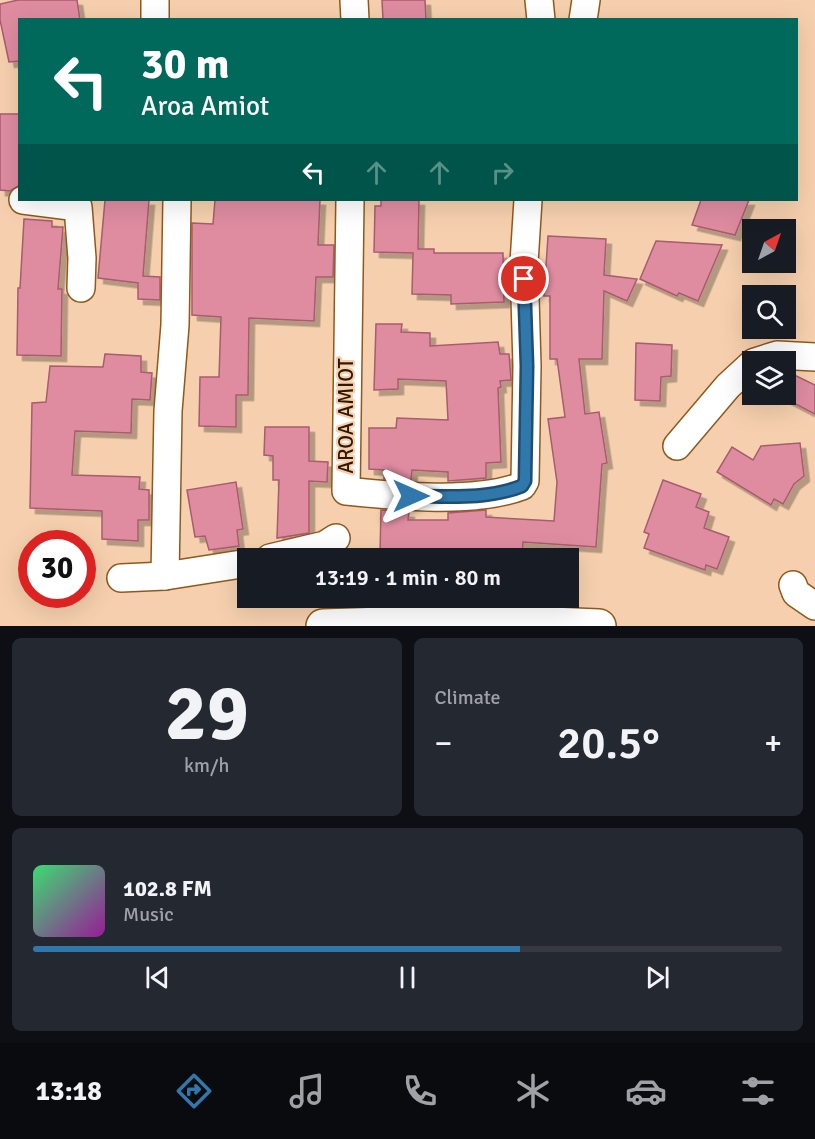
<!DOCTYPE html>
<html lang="en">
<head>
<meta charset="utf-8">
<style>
  body { margin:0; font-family:Signika,sans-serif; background:#242831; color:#f1f3f6; height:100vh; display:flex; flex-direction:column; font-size:22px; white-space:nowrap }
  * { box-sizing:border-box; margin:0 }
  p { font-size:20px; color:#9ea1a6 }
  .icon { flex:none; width:33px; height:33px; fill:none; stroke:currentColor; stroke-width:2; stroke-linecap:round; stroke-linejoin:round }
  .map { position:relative; height:626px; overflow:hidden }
  .drawer { display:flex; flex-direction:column; gap:12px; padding:12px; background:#0d0f14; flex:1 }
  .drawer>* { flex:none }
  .guide { position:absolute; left:18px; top:18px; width:780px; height:183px; border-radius:0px; box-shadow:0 6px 24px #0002; background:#00695c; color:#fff; overflow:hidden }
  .needle { width:39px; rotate:40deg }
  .controls { position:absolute; left:742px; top:219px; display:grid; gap:12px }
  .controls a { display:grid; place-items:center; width:54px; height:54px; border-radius:0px; background:#171b24; box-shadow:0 6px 24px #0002; font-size:30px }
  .speed { position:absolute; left:18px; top:530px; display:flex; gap:12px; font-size:30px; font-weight:700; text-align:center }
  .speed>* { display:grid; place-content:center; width:78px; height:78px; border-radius:50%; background:#171b24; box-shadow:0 6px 24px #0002; line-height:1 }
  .speed .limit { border:9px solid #d22; background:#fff; color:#111 }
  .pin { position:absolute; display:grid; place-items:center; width:51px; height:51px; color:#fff; margin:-26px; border:3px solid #fff; border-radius:50%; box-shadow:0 2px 6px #0007 }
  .me { position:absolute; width:66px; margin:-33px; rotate:90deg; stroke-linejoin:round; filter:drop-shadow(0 0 4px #0008) }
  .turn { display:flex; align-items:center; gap:21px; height:126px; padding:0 24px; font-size:27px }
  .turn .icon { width:78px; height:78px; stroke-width:2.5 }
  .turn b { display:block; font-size:42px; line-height:51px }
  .lanes { display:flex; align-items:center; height:57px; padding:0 24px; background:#0003; justify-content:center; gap:30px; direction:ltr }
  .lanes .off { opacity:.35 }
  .big { font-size:45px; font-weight:600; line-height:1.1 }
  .drawer .tile { flex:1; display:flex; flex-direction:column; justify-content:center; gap:9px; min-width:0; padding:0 21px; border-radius:9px; background:#242831 }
  .drawer .dial { align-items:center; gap:0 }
  .dial b { font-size:78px; line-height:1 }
  .song { display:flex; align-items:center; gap:18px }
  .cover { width:72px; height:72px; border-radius:9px; background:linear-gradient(135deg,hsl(140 70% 55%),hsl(300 70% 35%)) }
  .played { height:6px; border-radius:3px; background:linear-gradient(90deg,#3078ac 65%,#363941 65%) }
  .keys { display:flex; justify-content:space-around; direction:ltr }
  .heat { display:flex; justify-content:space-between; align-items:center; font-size:33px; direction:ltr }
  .drawer .tiles { flex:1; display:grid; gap:12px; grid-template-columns:1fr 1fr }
  .tile:last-child { grid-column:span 2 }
  .trip { position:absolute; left:237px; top:548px; width:342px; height:60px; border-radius:0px; background:#171b24; box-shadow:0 6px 24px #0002; font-weight:600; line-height:60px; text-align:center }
  .menu { display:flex; height:96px; justify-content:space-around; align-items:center; background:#090b0e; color:#9ea1a6 }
  .menu .icon { width:42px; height:42px }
  .menu .selected { color:#3078ac }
  .menu b { font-size:27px; color:#f1f3f6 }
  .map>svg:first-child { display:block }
  .building { fill:#df8ca1; stroke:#a85b70; stroke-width:1.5; filter:url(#shadow) }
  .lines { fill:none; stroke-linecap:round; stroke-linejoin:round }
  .street-casing { stroke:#90591c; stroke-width:30 }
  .highway-casing { stroke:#90591c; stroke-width:36 }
  .street { stroke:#fff; stroke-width:27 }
  .highway { stroke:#fff; stroke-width:33 }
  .route-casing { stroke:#1f4e70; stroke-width:15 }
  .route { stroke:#3078ac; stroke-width:10 }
  .labels { text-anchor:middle; stroke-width:4.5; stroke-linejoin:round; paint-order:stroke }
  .street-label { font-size:21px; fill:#2f1801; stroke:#f6d0ae }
</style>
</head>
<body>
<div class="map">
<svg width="815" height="626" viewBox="0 0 815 626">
  <defs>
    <filter id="shadow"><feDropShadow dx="5.5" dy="5.5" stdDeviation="0" flood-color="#0004"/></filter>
  </defs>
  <rect width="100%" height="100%" fill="#f6d0ae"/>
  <g class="building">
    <path d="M 18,0 L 77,0 L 80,20 L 20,20 L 20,61 L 9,62 L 0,20 L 0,4 Z"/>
    <path d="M 382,0 L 425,0 L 426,20 L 383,20 Z"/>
    <path d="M 0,114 L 20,114 L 20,185 L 10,191 L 0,190 Z"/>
    <path d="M 105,200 L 149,200 L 143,276 L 160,277 L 160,300 L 138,299 L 138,283 L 98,278 Z"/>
    <path d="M 215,200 L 320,200 L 318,245 L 334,245 L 333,277 L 316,277 L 314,321 L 249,318 L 248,395 L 236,395 L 236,427 L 199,426 L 200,377 L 219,377 L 221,317 L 192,315 L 192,223 L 213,224 Z"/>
    <path d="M 381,200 L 419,200 L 418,249 L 434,249 L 434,253 L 503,253 L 504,302 L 451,304 L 451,295 L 412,294 L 413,253 L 374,252 L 375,206 L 381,206 Z"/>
    <path d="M 701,200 L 749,200 L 735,235 L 692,225 Z"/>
    <path d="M 24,219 L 52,221 L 52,227 L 63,227 L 58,289 L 62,289 L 61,356 L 17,355 L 18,288 L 20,288 Z"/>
    <path d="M 548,236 L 606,239 L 604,275 L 637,279 L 627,301 L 604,291 L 602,359 L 579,359 L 585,414 L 599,412 L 607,463 L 602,464 L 596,547 L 523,542 L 522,558 L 434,552 L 380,553 L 381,510 L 409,512 L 408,520 L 448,520 L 448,513 L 486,510 L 486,517 L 554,521 L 557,482 L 548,419 L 565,417 L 557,359 L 550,359 L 550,296 L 544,296 Z"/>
    <path d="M 656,241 L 722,245 L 698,301 L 679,293 L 677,296 L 640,279 Z"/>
    <path d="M 376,324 L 402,324 L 401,332 L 430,333 L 430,346 L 498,342 L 500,354 L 509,354 L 511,380 L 500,381 L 501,387 L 498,388 L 501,462 L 486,463 L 486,478 L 448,481 L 448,472 L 412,470 L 411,481 L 389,479 L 384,479 L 384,470 L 369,469 L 369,428 L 396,428 L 397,418 L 448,420 L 446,381 L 398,379 L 398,389 L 374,390 Z"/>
    <path d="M 636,343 L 672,345 L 671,376 L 661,377 L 660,401 L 635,400 Z"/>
    <path d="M 105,354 L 141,356 L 141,372 L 152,373 L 150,400 L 132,399 L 131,433 L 75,431 L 72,475 L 140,477 L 139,489 L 149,490 L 149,520 L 138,520 L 138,541 L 102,539 L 102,511 L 30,508 L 32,403 L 46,402 L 50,366 L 103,367 Z"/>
    <path d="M 786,371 L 815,385 L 815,414 L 786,399 Z"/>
    <path d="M 265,427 L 309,427 L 309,461 L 328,462 L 327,482 L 309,481 L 309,533 L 277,538 L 279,480 L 273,480 L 273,456 L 264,455 Z"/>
    <path d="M 800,443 L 804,476 L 794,484 L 783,504 L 774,499 L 771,505 L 717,472 L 732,447 L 753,460 L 761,446 Z"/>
    <path d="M 663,480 L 701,494 L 696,507 L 709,512 L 704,528 L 729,537 L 717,569 L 706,565 L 705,570 L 644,548 L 649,534 L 644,532 Z"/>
    <path d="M 236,482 L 243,529 L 237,530 L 239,546 L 209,550 L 205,536 L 195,537 L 187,490 Z"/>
  </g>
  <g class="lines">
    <g class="street-casing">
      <g id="street">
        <path d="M 354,0 L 355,20"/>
        <path d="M 539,0 L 541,20"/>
        <path d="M 155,20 L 155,0"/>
        <path d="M 583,20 L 586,0"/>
        <path d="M 23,200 L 78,207 L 82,258 L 81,288"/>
        <path d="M 350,200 L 346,491 C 396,496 475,504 522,486 L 525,481 L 527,366 L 524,263 L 528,200"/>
        <path d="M 755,362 L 777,355 L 815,357"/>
        <path d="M 677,446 L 728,386 L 753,363"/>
        <path d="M 270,558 L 325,545 L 336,538"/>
        <path d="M 165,576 L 168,411 L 175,325 L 177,200"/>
        <path d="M 121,578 L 165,576 L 248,563"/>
        <path d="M 793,585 L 796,593 L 815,606"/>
      </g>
    </g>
    <g class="highway-casing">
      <path id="highway" d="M 323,626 L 475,621 L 599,626"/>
    </g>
    <use href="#street" class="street"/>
    <use href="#highway" class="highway"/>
  </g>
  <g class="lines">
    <g class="route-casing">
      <path id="route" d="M 411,496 C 447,496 487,500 522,486 L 525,481 L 527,366 L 524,279"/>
    </g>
    <use href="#route" class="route"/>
  </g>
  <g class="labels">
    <g class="street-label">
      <text transform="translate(346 416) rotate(-90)" y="7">AROA AMIOT</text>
    </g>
  </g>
</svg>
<div class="controls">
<a><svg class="needle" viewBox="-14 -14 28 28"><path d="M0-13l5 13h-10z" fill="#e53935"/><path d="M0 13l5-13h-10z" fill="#9ea1a6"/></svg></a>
<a><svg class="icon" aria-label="search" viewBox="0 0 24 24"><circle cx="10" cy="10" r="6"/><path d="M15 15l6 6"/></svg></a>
<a><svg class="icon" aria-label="layers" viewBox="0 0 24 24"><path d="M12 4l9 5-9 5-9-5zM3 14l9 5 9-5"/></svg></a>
</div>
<div class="speed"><div class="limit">30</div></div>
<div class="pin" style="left:524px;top:279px;background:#d93025"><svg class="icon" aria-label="arrive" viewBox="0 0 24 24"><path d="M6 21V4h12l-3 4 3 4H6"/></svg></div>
<svg class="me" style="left:411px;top:496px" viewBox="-20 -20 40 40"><path d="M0-17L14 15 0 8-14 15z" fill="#3078ac" stroke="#fff" stroke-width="4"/></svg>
<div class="trip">13:19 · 1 min · 80 m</div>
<div class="guide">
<div class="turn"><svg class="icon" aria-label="left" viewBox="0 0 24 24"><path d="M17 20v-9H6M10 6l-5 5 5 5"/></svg><div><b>30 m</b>Aroa Amiot</div></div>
<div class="lanes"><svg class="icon" aria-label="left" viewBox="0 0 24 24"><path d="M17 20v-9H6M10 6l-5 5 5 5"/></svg><svg class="icon off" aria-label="ahead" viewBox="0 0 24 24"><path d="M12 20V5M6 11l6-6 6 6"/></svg><svg class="icon off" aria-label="ahead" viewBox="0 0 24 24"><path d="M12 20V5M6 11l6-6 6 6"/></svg><svg class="icon off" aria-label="right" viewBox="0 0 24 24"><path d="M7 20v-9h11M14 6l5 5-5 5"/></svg></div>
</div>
</div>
<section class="drawer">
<div class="tiles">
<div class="tile dial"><b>29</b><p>km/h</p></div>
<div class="tile"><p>Climate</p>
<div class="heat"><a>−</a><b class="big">20.5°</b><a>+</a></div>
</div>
<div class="tile">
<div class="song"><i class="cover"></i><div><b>102.8 FM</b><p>Music</p></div></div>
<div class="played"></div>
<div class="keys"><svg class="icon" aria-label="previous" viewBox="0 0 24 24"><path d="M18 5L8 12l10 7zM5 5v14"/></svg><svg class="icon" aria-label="pause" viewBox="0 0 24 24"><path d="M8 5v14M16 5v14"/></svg><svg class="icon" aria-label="next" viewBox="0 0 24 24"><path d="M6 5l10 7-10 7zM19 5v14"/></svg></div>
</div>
</div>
</section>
<nav class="menu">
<b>13:18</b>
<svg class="icon selected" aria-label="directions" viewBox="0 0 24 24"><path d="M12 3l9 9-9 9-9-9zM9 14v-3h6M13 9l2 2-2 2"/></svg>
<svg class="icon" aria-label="music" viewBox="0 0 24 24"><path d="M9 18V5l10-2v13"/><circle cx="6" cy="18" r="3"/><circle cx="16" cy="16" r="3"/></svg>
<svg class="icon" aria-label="phone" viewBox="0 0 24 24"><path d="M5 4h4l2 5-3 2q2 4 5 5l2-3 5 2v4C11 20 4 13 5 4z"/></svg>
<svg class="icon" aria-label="climate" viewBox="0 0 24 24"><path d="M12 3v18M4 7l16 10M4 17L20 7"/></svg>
<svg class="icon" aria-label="car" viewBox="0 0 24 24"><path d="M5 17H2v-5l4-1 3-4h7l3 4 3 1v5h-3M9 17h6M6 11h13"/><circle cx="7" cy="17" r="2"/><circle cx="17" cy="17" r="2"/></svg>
<svg class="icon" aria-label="filters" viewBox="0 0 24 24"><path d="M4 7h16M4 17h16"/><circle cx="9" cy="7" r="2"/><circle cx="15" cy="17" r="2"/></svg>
</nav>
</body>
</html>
